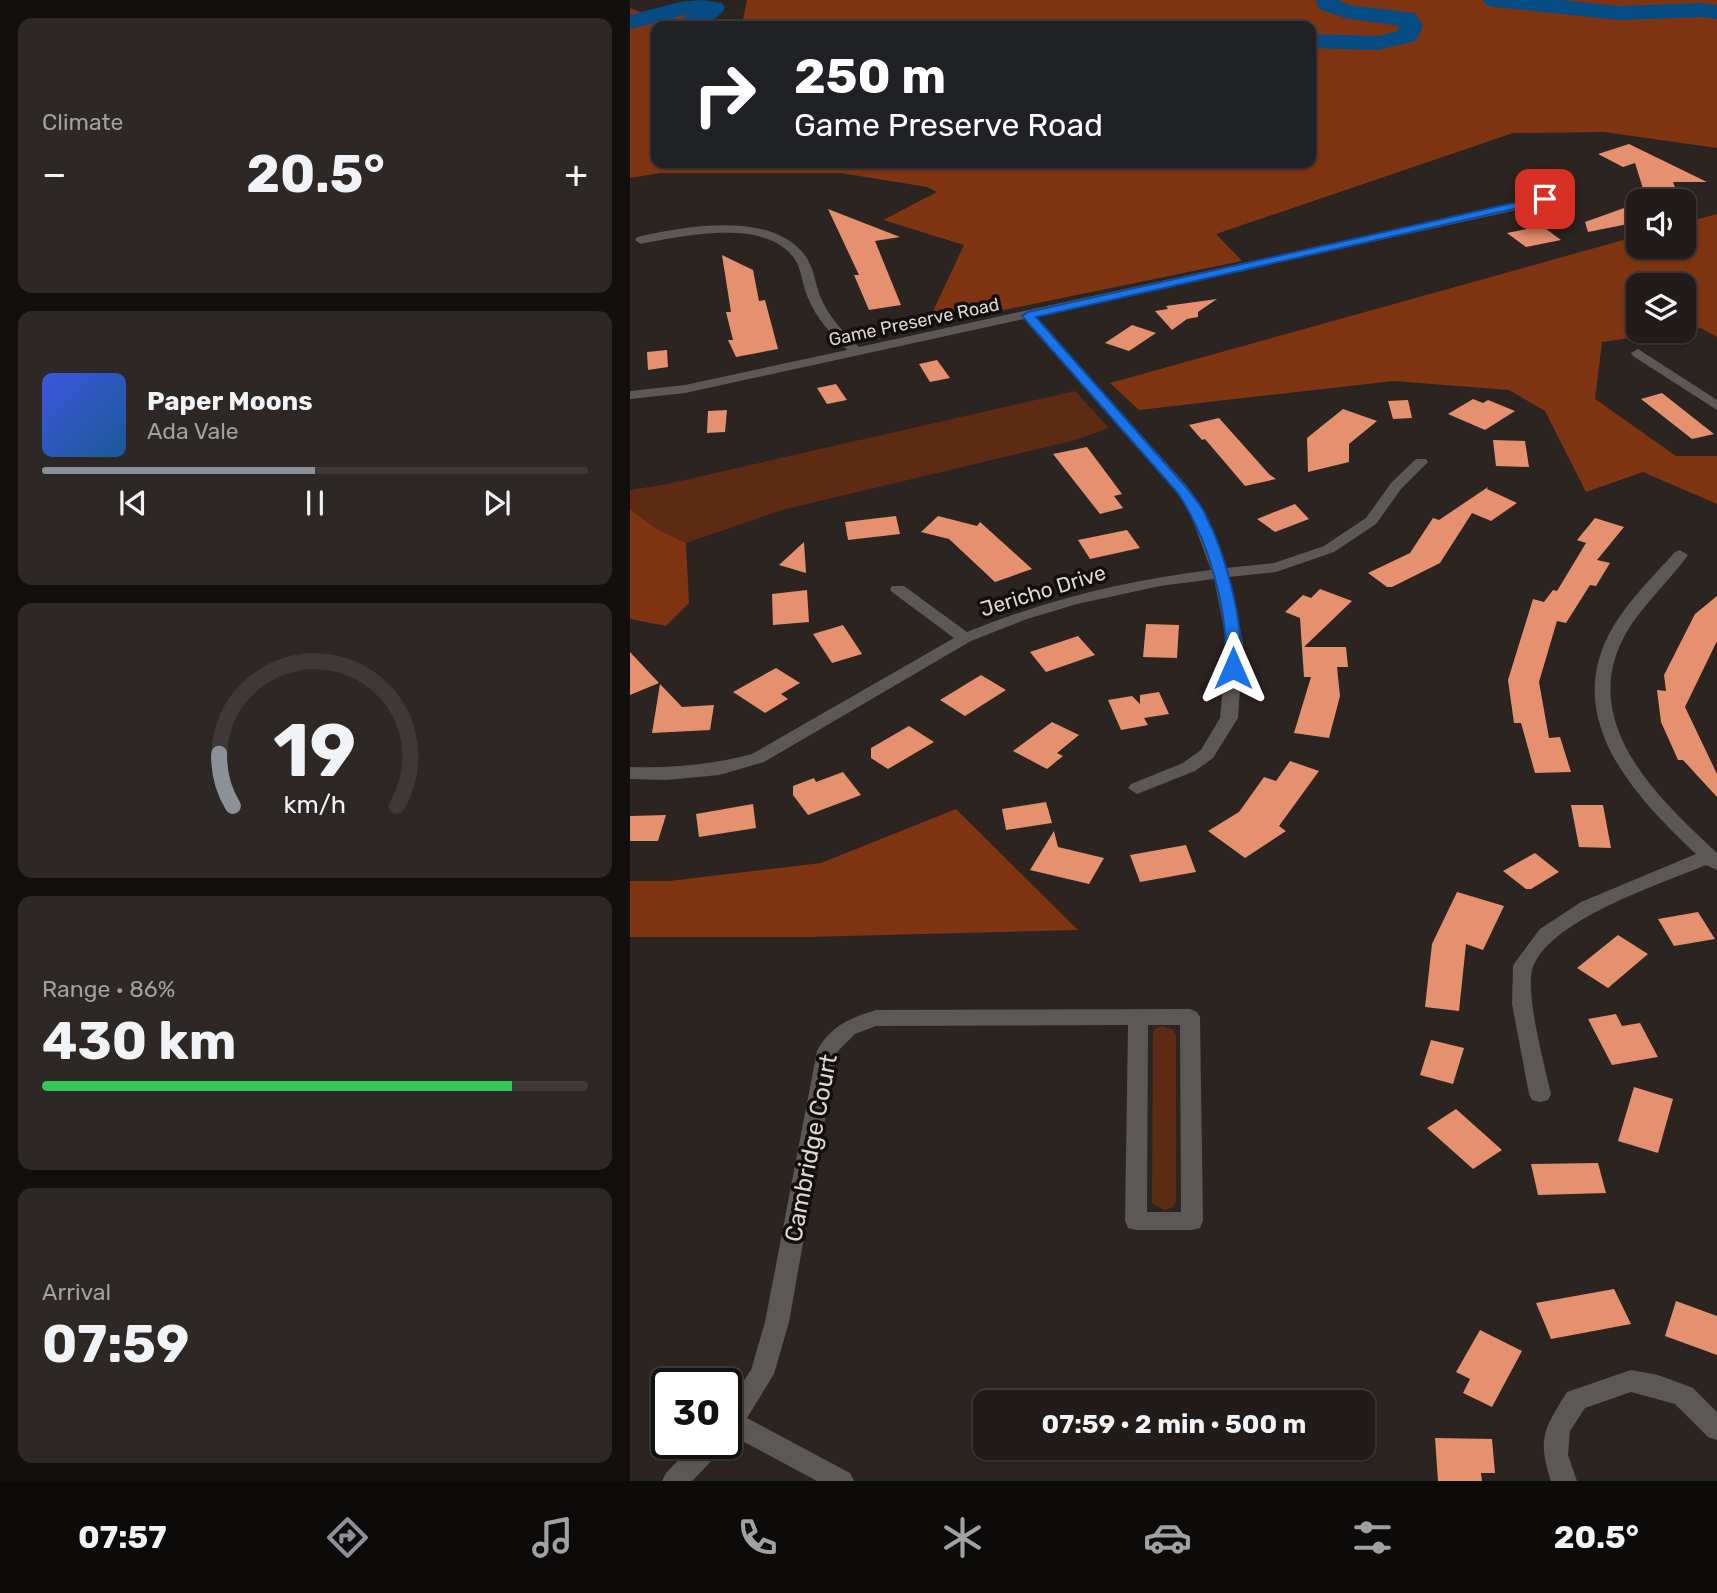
<!DOCTYPE html>
<html lang="en">
<head>
<meta charset="utf-8">
<style>
  body { margin:0; font-family:Rubik,sans-serif; background:#2d2826; color:#f1f3f6; height:100vh; display:flex; flex-direction:column; font-size:26px; white-space:nowrap }
  * { box-sizing:border-box; margin:0 }
  p { font-size:23px; color:#a2a1a2 }
  .icon { flex:none; width:38px; height:38px; fill:none; stroke:currentColor; stroke-width:2; stroke-linecap:round; stroke-linejoin:round }
  .map { position:relative; flex:1; overflow:hidden }
  .panel { display:flex; flex-direction:column; gap:18px; padding:18px; background:#120f0e; width:630px }
  .panel>* { flex:none }
  .guide { position:absolute; left:21px; top:21px; width:665px; height:147px; border-radius:14px; box-shadow:0 2px 5px #0004,0 0 0 2px #3e3938; background:#202124; color:#fff; overflow:hidden }
  .fabs { position:absolute; left:996px; top:189px; display:grid; gap:14px }
  .fabs a { display:grid; place-items:center; width:70px; height:70px; border-radius:14px; background:#211b19; box-shadow:0 2px 5px #0004,0 0 0 2px #3e3938; font-size:35px }
  .speed { position:absolute; left:21px; top:1368px; display:flex; gap:14px; font-size:35px; font-weight:700; text-align:center }
  .speed>* { display:grid; place-content:center; width:91px; height:91px; border-radius:50%; background:#211b19; box-shadow:0 2px 5px #0004,0 0 0 2px #3e3938; line-height:1 }
  .speed .limit { border:4px solid #111; border-radius:10px; background:#fff; color:#111 }
  .pin { position:absolute; display:grid; place-items:center; width:60px; height:60px; color:#fff; margin:-30px; border-radius:14px; box-shadow:0 4px 10px #0006 }
  .me { position:absolute; width:77px; margin:-38px; rotate:0deg; stroke-linejoin:round; filter:drop-shadow(0 0 5px #0008) }
  .turn { display:flex; align-items:center; gap:24px; height:147px; padding:0 28px; font-size:32px }
  .turn .icon { width:91px; height:91px; stroke-width:2.5 }
  .turn b { display:block; font-size:49px; line-height:60px }
  .big { font-size:52px; font-weight:700; line-height:1.1 }
  .panel .widget { flex:1; display:flex; flex-direction:column; justify-content:center; gap:10px; min-width:0; padding:0 24px; border-radius:14px; background:#2d2826 }
  .panel .dial { align-items:center; gap:0 }
  .dial svg { height:182px; overflow:visible; fill:none; stroke:#3e3938; stroke-width:7; stroke-linecap:round; text-anchor:middle }
  .dial text { fill:#f1f3f6; stroke:none }
  .song { display:flex; align-items:center; gap:21px }
  .cover { width:84px; height:84px; border-radius:10px; background:linear-gradient(135deg,hsl(230 70% 55%),hsl(210 70% 35%)) }
  .played { height:7px; border-radius:4px; background:linear-gradient(90deg,#8c9099 50%,#3e3938 50%) }
  .keys { display:flex; justify-content:space-around; direction:ltr }
  .heat { display:flex; justify-content:space-between; align-items:center; font-size:38px; direction:ltr }
  .charge { height:10px; border-radius:5px; background:linear-gradient(90deg,#34c759 86%,#3e3938 0) }
  .trip { position:absolute; left:343px; top:1390px; width:402px; height:70px; border-radius:14px; background:#211b19; box-shadow:0 2px 5px #0004,0 0 0 2px #3e3938; font-weight:700; line-height:70px; text-align:center }
  .dock { display:flex; height:112px; justify-content:space-around; align-items:center; background:#0d0b0a; color:#a2a1a2 }
  .dock .icon { width:49px; height:49px }
  .dock .selected { color:#8c9099 }
  .dock b { font-size:32px; color:#f1f3f6 }
  main { display:flex; flex:1; min-height:0 }
  .map>svg:first-child { display:block }
  .green { fill:#5d2a14 }
  .forest { fill:#803512 }
  .lines { fill:none; stroke-linecap:round; stroke-linejoin:round }
  .river { fill:#054c85; fill-rule:evenodd }
  .building { fill:#e5906e }
  .street { fill:#5c5856; fill-rule:evenodd }
  .route { fill:#1a73e8; stroke:#114b97; stroke-width:2 }
  .labels { text-anchor:middle; stroke-width:7; stroke-linejoin:round; paint-order:stroke }
  .far-street-label { font-size:18px; fill:#dcd7d4; stroke:#120e0d }
  .street-label { font-size:21px; fill:#dcd7d4; stroke:#120e0d }
  .near-street-label { font-size:24px; fill:#dcd7d4; stroke:#120e0d }
</style>
</head>
<body>
<main>
<section class="panel">
<div class="widget"><p>Climate</p>
<div class="heat"><a>−</a><b class="big">20.5°</b><a>+</a></div>
</div>
<div class="widget">
<div class="song"><i class="cover"></i><div><b>Paper Moons</b><p>Ada Vale</p></div></div>
<div class="played"></div>
<div class="keys"><svg class="icon" aria-label="previous" viewBox="0 0 24 24"><path d="M18 5L8 12l10 7zM5 5v14"/></svg><svg class="icon" aria-label="pause" viewBox="0 0 24 24"><path d="M8 5v14M16 5v14"/></svg><svg class="icon" aria-label="next" viewBox="0 0 24 24"><path d="M6 5l10 7-10 7zM19 5v14"/></svg></div>
</div>
<div class="widget dial"><svg viewBox="0 0 100 80">
<path d="M14 69A42 42 0 1 1 86 69"/>
<path d="M14 69A42 42 0 0 1 8 46" stroke="#8c9099"/>
<text x="50" y="56" font-size="32" font-weight="700">19</text>
<text x="50" y="72" font-size="11">km/h</text>
</svg></div>
<div class="widget"><p>Range · 86%</p><b class="big">430 km</b><div class="charge"></div></div>
<div class="widget"><p>Arrival</p><b class="big">07:59</b></div>
</section>
<div class="map">
<svg width="1087" height="1481" viewBox="0 0 1087 1481">
  <rect width="100%" height="100%" fill="#2c2421"/>
  <g class="green">
    <path d="M 445,391 L 479,428 L 446,440 L 152,510 L 56,543 L 25,528 L 0,509 L 0,490 L 37,484 Z"/>
    <path d="M 533,1026 L 543,1030 L 546,1035 L 546,1201 L 542,1208 L 534,1210 L 522,1203 L 523,1033 L 526,1028 Z"/>
  </g>
  <g class="forest">
    <path d="M 117,0 L 1087,0 L 1087,148 L 974,132 L 883,133 L 586,234 L 612,261 L 296,326 L 334,245 L 253,220 L 307,192 L 297,187 L 211,173 L 30,173 L 0,178 L 0,8 L 23,17 C 44,7 61,5 84,8 C 69,27 48,26 26,26 L 26,163 L 681,163 L 681,26 L 104,26 L 113,20 Z"/>
    <path d="M 1087,214 L 1087,337 L 1071,328 L 1054,330 L 1054,285 L 1008,285 L 1008,331 L 1049,331 L 972,342 L 965,399 L 1046,456 L 1087,456 L 1087,504 L 1013,472 L 956,492 L 915,411 L 879,390 L 764,381 L 509,410 L 480,383 L 1008,236 L 1008,247 L 1054,247 L 1054,223 Z"/>
    <path d="M 0,509 L 25,528 L 56,543 L 59,603 L 36,626 L 0,619 Z"/>
    <path d="M 326,809 L 448,930 L 177,937 L 0,937 L 0,881 L 39,881 L 191,863 Z"/>
  </g>
  <g class="lines">
    <g class="river">
      <path d="M 71,0 L 92,3 L 95,8 C 81,28 67,26 43,26 L 47,21 L 60,14 L 0,29 L 0,15 L 50,2 Z"/>
      <path d="M 686,0 L 708,0 L 719,5 L 785,13 L 793,26 L 786,41 L 748,50 L 681,48 L 681,34 L 748,36 L 768,31 L 769,26 L 715,18 L 689,9 Z"/>
      <path d="M 853,0 L 930,0 L 989,6 L 1073,3 L 1087,5 L 1087,19 L 1073,17 L 989,20 L 864,7 L 856,5 Z"/>
    </g>
  </g>
  <g class="building">
    <path d="M 999,144 L 1077,182 L 1043,182 L 1046,190 L 1041,190 L 1043,196 L 1015,195 L 1005,163 L 993,167 L 968,154 Z"/>
    <path d="M 1008,203 L 1008,222 L 958,232 L 955,222 Z"/>
    <path d="M 198,209 L 270,237 L 245,241 L 271,305 L 239,310 L 224,275 L 229,275 Z"/>
    <path d="M 912,226 L 931,240 L 896,247 L 877,233 Z"/>
    <path d="M 92,255 L 123,270 L 129,301 L 135,300 L 148,349 L 106,357 L 98,340 L 103,340 L 96,312 L 101,312 Z"/>
    <path d="M 587,299 L 568,312 L 568,317 L 557,319 L 542,330 L 525,311 L 538,309 L 536,306 Z"/>
    <path d="M 502,325 L 526,333 L 499,351 L 475,343 Z"/>
    <path d="M 37,350 L 38,367 L 18,370 L 17,352 Z"/>
    <path d="M 307,360 L 320,378 L 300,382 L 289,364 Z"/>
    <path d="M 206,384 L 217,400 L 197,404 L 187,388 Z"/>
    <path d="M 1032,393 L 1084,434 L 1062,439 L 1011,399 Z"/>
    <path d="M 843,399 L 853,403 L 858,400 L 885,411 L 855,430 L 818,414 Z"/>
    <path d="M 778,400 L 782,418 L 763,419 L 758,401 Z"/>
    <path d="M 713,409 L 747,421 L 719,444 L 719,462 L 678,472 L 677,438 Z"/>
    <path d="M 97,410 L 95,432 L 77,433 L 78,411 Z"/>
    <path d="M 589,418 L 639,474 L 646,479 L 615,486 L 575,439 L 572,440 L 559,425 Z"/>
    <path d="M 863,440 L 895,441 L 899,467 L 866,466 Z"/>
    <path d="M 457,447 L 492,494 L 484,496 L 493,508 L 470,514 L 423,454 Z"/>
    <path d="M 858,487 L 857,489 L 887,503 L 861,521 L 842,513 L 810,563 L 762,587 L 757,587 L 738,573 L 780,553 L 803,518 L 809,520 Z"/>
    <path d="M 665,504 L 679,519 L 645,532 L 627,519 Z"/>
    <path d="M 266,516 L 270,534 L 218,540 L 215,522 Z"/>
    <path d="M 308,516 L 347,526 L 350,522 L 402,569 L 365,582 L 319,539 L 291,532 Z"/>
    <path d="M 965,518 L 994,527 L 967,560 L 980,563 L 966,586 L 960,585 L 936,623 L 927,621 L 909,682 L 919,738 L 930,737 L 941,772 L 905,773 L 891,723 L 884,723 L 878,680 L 903,599 L 914,602 L 923,590 L 927,591 L 956,543 L 947,540 Z"/>
    <path d="M 497,530 L 510,548 L 460,559 L 448,540 Z"/>
    <path d="M 174,542 L 176,573 L 149,565 Z"/>
    <path d="M 690,589 L 722,601 L 674,647 L 716,647 L 718,667 L 707,667 L 710,696 L 699,738 L 664,733 L 681,677 L 674,677 L 670,618 L 655,612 L 673,595 L 681,598 Z"/>
    <path d="M 177,590 L 179,622 L 143,625 L 142,594 Z"/>
    <path d="M 1087,596 L 1087,641 L 1055,707 L 1087,774 L 1087,797 L 1053,760 L 1048,760 L 1031,722 L 1027,690 L 1036,691 L 1034,675 L 1065,614 Z"/>
    <path d="M 516,624 L 549,625 L 547,658 L 513,657 Z"/>
    <path d="M 213,625 L 232,654 L 202,663 L 183,634 Z"/>
    <path d="M 448,636 L 465,655 L 416,672 L 400,652 Z"/>
    <path d="M 0,652 L 29,683 L 0,695 Z"/>
    <path d="M 146,668 L 170,683 L 151,694 L 158,699 L 135,713 L 103,692 Z"/>
    <path d="M 351,675 L 376,690 L 335,716 L 310,700 Z"/>
    <path d="M 30,684 L 52,707 L 84,705 L 80,730 L 22,733 Z"/>
    <path d="M 529,692 L 539,714 L 514,718 L 518,725 L 491,730 L 478,700 L 502,696 L 510,704 L 510,695 Z"/>
    <path d="M 422,722 L 449,735 L 427,753 L 433,756 L 417,769 L 383,751 Z"/>
    <path d="M 279,726 L 304,742 L 258,769 L 241,758 L 241,748 Z"/>
    <path d="M 660,761 L 689,771 L 649,826 L 656,831 L 615,858 L 578,831 L 609,812 L 634,777 L 646,781 Z"/>
    <path d="M 213,772 L 231,795 L 178,815 L 163,795 L 163,786 L 184,778 L 186,782 Z"/>
    <path d="M 416,802 L 422,823 L 376,830 L 372,809 Z"/>
    <path d="M 123,804 L 126,828 L 69,837 L 66,814 Z"/>
    <path d="M 941,805 L 973,805 L 981,848 L 949,847 Z"/>
    <path d="M 36,815 L 28,841 L 0,841 L 0,816 Z"/>
    <path d="M 424,831 L 428,847 L 474,858 L 459,884 L 400,870 Z"/>
    <path d="M 556,845 L 566,872 L 510,882 L 500,855 Z"/>
    <path d="M 905,853 L 929,872 L 901,889 L 896,889 L 873,871 Z"/>
    <path d="M 827,892 L 874,906 L 853,950 L 836,944 L 829,1011 L 795,1007 L 802,944 Z"/>
    <path d="M 1068,912 L 1085,939 L 1044,946 L 1028,919 Z"/>
    <path d="M 988,935 L 1018,954 L 978,988 L 947,968 Z"/>
    <path d="M 986,1014 L 992,1026 L 1010,1023 L 1028,1057 L 982,1065 L 958,1019 Z"/>
    <path d="M 801,1040 L 834,1048 L 823,1084 L 790,1075 Z"/>
    <path d="M 1004,1087 L 1043,1099 L 1028,1153 L 988,1141 Z"/>
    <path d="M 826,1109 L 872,1150 L 843,1169 L 797,1128 Z"/>
    <path d="M 968,1163 L 976,1193 L 908,1195 L 901,1164 Z"/>
    <path d="M 984,1289 L 1001,1324 L 921,1339 L 906,1303 Z"/>
    <path d="M 1046,1301 L 1087,1316 L 1087,1355 L 1035,1336 Z"/>
    <path d="M 850,1330 L 892,1351 L 862,1407 L 833,1393 L 840,1379 L 826,1372 Z"/>
    <path d="M 805,1438 L 862,1439 L 865,1473 L 851,1473 L 852,1481 L 808,1481 Z"/>
  </g>
  <g class="lines">
    <g class="street">
      <path d="M 936,183 L 946,185 L 934,195 L 905,206 L 405,316 L 557,486 L 576,513 L 596,568 L 644,563 L 694,546 L 736,518 L 761,483 L 786,459 L 796,459 L 798,462 L 771,489 L 746,524 L 704,552 L 646,572 L 599,577 L 613,643 L 608,718 L 583,758 L 565,771 L 507,794 L 498,788 L 501,784 L 553,763 L 571,750 L 590,718 L 597,643 L 584,579 L 530,586 L 447,604 L 394,620 L 341,641 L 134,762 L 89,775 L 37,780 L 0,779 L 0,767 C 42,768 81,765 122,754 L 324,638 L 262,592 L 260,589 L 262,586 L 274,586 L 337,632 C 416,600 497,580 581,570 L 560,513 L 546,492 L 394,319 L 55,393 L 0,399 L 0,391 L 55,385 L 217,350 C 202,335 186,318 178,298 C 173,287 172,274 167,263 C 142,216 53,236 11,244 L 5,240 L 7,237 C 55,226 148,209 178,260 C 184,271 186,285 190,296 C 198,316 214,333 229,347 L 898,201 L 926,191 Z"/>
      <path d="M 1008,349 L 1087,400 L 1087,410 L 1003,356 L 1001,353 Z"/>
      <path d="M 1050,550 L 1058,555 C 1038,583 1012,605 995,635 C 947,723 1028,798 1087,853 L 1087,870 L 1076,865 C 1031,884 921,919 903,967 C 894,990 915,1067 921,1094 L 918,1100 L 910,1102 L 902,1100 L 899,1094 L 882,1004 L 883,966 L 886,961 L 910,929 L 951,902 L 1066,854 C 1011,802 942,732 972,650 C 986,612 1019,581 1045,552 Z"/>
      <path d="M 560,1009 L 567,1012 L 570,1017 L 573,1221 L 570,1228 L 562,1230 L 506,1230 L 498,1228 L 495,1221 L 498,1025 L 246,1026 L 225,1034 L 207,1052 L 159,1322 L 144,1374 L 117,1418 L 220,1473 L 224,1481 L 187,1481 L 103,1436 L 96,1439 L 96,1407 L 121,1370 L 135,1322 L 187,1051 C 200,1026 220,1018 246,1010 ZM 518,1025 L 550,1025 L 551,1212 L 517,1212 Z"/>
      <path d="M 1001,1370 L 1028,1375 L 1063,1388 L 1087,1412 L 1087,1440 L 1078,1437 L 1045,1404 L 1001,1392 L 955,1408 L 940,1431 L 938,1455 L 947,1481 L 921,1481 C 907,1438 914,1429 937,1392 Z"/>
      <path d="M 64,1444 L 94,1444 L 90,1452 L 62,1481 L 32,1481 L 36,1473 Z"/>
    </g>
  </g>
  <path class="route" d="M 915,196 L 921,199 L 919,201 L 406,317 L 556,487 C 562,495 571,504 575,514 C 596,554 614,623 611,668 L 608,671 L 598,671 L 595,668 C 600,614 578,537 547,492 L 392,316 L 398,312 Z"/>
  <g class="labels">
    <g class="far-street-label">
      <text transform="translate(284 322) rotate(-12)" y="6">Game Preserve Road</text>
    </g>
    <g class="street-label">
      <text transform="translate(413 591) rotate(-17)" y="7">Jericho Drive</text>
    </g>
    <g class="near-street-label">
      <text transform="translate(181 1148) rotate(-79)" y="8">Cambridge Court</text>
    </g>
  </g>
</svg>
<div class="fabs">
<a><svg class="icon" aria-label="sound" viewBox="0 0 24 24"><path d="M4 9h4l5-4v14l-5-4H4zM17 9q2 3 0 6"/></svg></a>
<a><svg class="icon" aria-label="layers" viewBox="0 0 24 24"><path d="M12 4l9 5-9 5-9-5zM3 14l9 5 9-5"/></svg></a>
</div>
<div class="speed"><div class="limit">30</div></div>
<div class="pin" style="left:915px;top:199px;background:#d93025"><svg class="icon" aria-label="arrive" viewBox="0 0 24 24"><path d="M6 21V4h12l-3 4 3 4H6"/></svg></div>
<svg class="me" style="left:603px;top:668px" viewBox="-20 -20 40 40"><path d="M0-17L14 15 0 8-14 15z" fill="#1a73e8" stroke="#fff" stroke-width="4"/></svg>
<div class="trip">07:59 · 2 min · 500 m</div>
<div class="guide">
<div class="turn"><svg class="icon" aria-label="right" viewBox="0 0 24 24"><path d="M7 20v-9h11M14 6l5 5-5 5"/></svg><div><b>250 m</b>Game Preserve Road</div></div>
</div>
</div>
</main>
<nav class="dock">
<b>07:57</b>
<svg class="icon selected" aria-label="directions" viewBox="0 0 24 24"><path d="M12 3l9 9-9 9-9-9zM9 14v-3h6M13 9l2 2-2 2"/></svg>
<svg class="icon" aria-label="music" viewBox="0 0 24 24"><path d="M9 18V5l10-2v13"/><circle cx="6" cy="18" r="3"/><circle cx="16" cy="16" r="3"/></svg>
<svg class="icon" aria-label="phone" viewBox="0 0 24 24"><path d="M5 4h4l2 5-3 2q2 4 5 5l2-3 5 2v4C11 20 4 13 5 4z"/></svg>
<svg class="icon" aria-label="climate" viewBox="0 0 24 24"><path d="M12 3v18M4 7l16 10M4 17L20 7"/></svg>
<svg class="icon" aria-label="car" viewBox="0 0 24 24"><path d="M5 17H2v-5l4-1 3-4h7l3 4 3 1v5h-3M9 17h6M6 11h13"/><circle cx="7" cy="17" r="2"/><circle cx="17" cy="17" r="2"/></svg>
<svg class="icon" aria-label="filters" viewBox="0 0 24 24"><path d="M4 7h16M4 17h16"/><circle cx="9" cy="7" r="2"/><circle cx="15" cy="17" r="2"/></svg>
<b>20.5°</b>
</nav>
</body>
</html>
